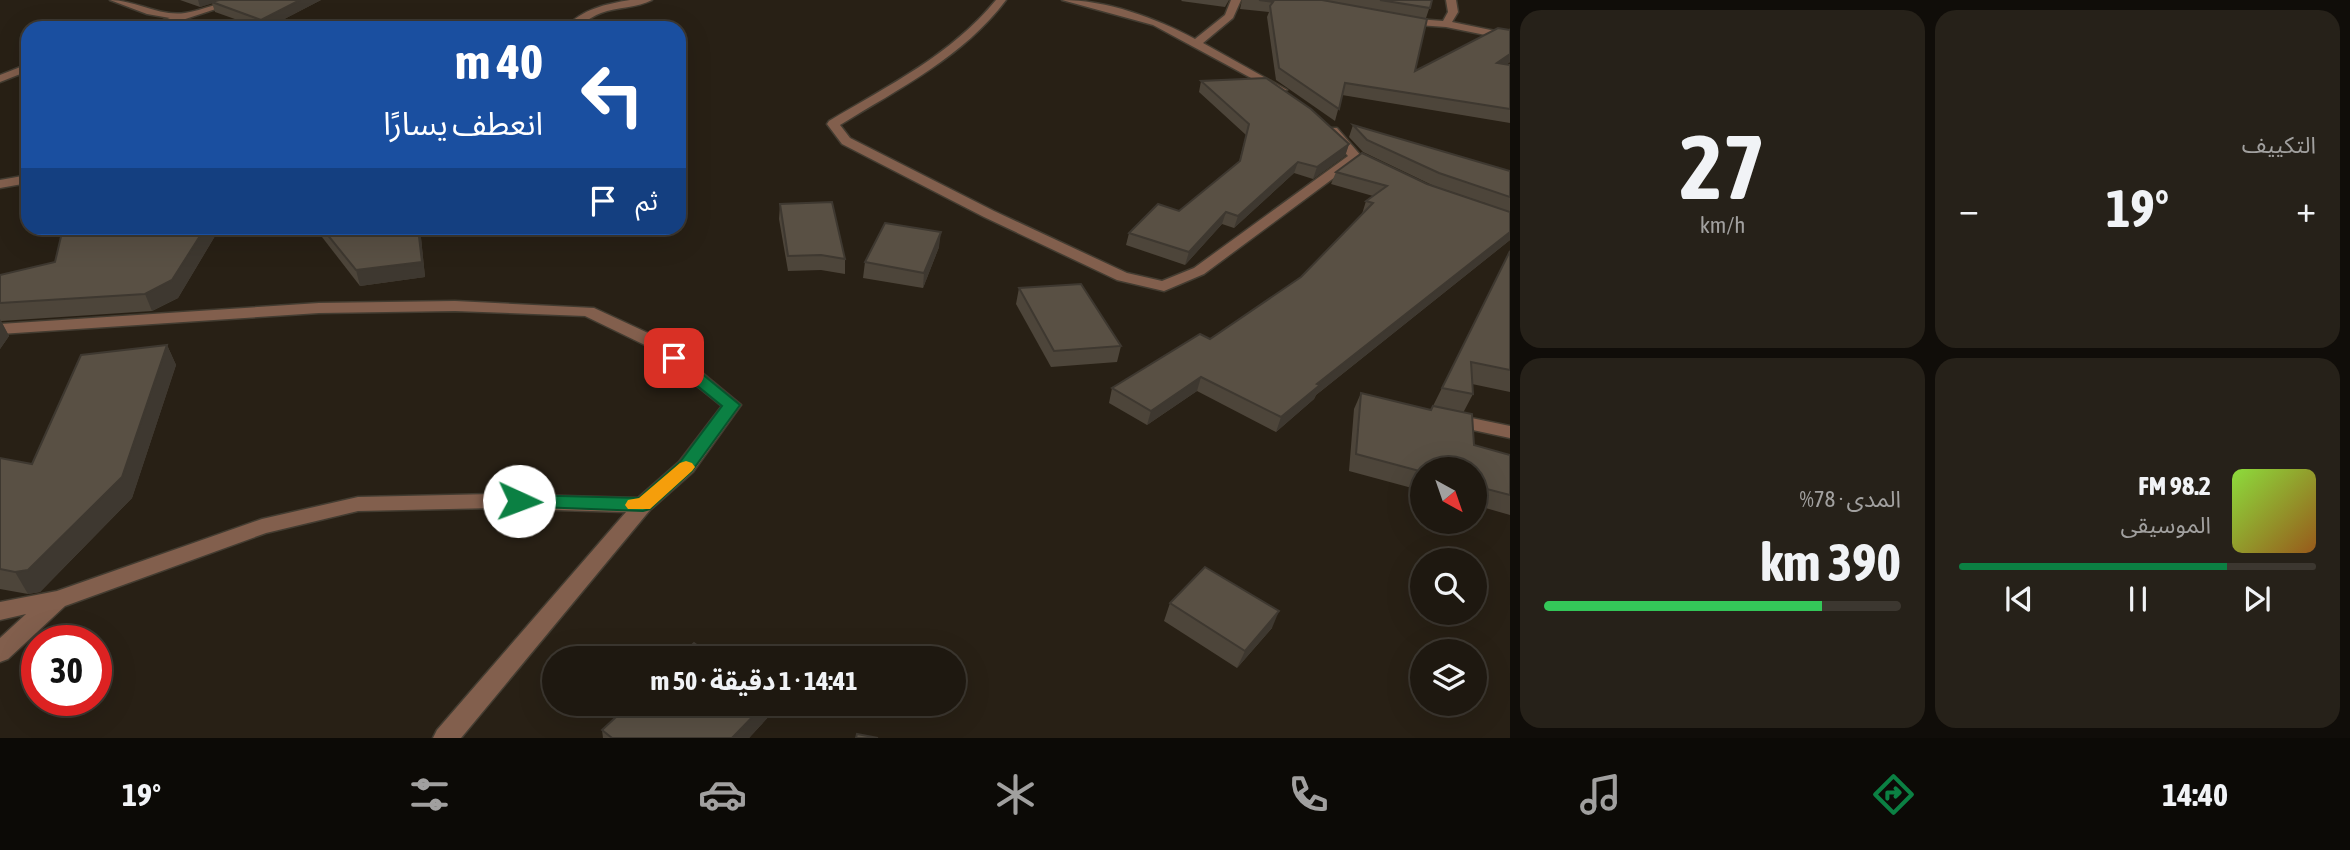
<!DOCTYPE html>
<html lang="ar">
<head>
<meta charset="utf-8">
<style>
  body { margin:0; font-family:"Asap Condensed","Noto Sans Arabic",sans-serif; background:#262119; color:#f1f3f6; direction:rtl; height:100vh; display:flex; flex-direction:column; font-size:26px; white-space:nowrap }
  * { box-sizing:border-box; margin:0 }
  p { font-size:23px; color:#a1a09f }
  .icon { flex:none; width:38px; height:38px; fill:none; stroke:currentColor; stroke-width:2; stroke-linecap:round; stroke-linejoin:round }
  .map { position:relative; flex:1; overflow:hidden; direction:ltr }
  .details { display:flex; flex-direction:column; gap:10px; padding:10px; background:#100d09; width:840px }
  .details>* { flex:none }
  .top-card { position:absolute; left:21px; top:21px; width:665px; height:214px; border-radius:21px; box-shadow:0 7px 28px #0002,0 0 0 2px #3c3730; direction:rtl; background:#1a4fa0; color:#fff; overflow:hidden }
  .needle { width:46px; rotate:140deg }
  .controls { position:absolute; left:1410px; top:457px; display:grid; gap:14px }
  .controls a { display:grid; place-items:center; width:77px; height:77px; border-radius:50%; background:#1e1810; box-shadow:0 7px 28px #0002,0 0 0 2px #3c3730; font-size:35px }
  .speed { position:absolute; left:21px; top:625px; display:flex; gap:14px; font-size:35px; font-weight:700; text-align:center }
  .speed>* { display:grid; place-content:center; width:91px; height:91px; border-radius:50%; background:#1e1810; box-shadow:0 7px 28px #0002,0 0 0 2px #3c3730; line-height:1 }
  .speed .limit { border:10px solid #d22; background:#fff; color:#111 }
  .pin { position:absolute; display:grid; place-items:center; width:60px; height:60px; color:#fff; margin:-30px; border-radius:14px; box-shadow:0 4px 10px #0006 }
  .me { position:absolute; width:77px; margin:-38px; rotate:92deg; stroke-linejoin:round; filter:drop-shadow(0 0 5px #0008) }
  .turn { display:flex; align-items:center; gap:24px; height:147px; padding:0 28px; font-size:32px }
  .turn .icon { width:91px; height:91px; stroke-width:2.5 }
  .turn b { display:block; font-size:49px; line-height:60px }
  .then { display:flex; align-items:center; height:66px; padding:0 28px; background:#0003; gap:14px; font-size:26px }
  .big { font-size:52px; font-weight:700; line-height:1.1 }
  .details .widget { flex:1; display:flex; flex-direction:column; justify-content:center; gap:10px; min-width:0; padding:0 24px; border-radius:21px; background:#262119 }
  .details .dial { align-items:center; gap:0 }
  .dial b { font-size:91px; line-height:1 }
  .song { display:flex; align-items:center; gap:21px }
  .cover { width:84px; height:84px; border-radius:10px; background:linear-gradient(135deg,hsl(90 70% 55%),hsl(30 70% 35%)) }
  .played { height:7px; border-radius:4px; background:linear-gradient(90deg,#0b8043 75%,#3c3730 75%) }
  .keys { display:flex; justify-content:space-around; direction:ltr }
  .heat { display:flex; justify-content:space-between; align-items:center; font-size:38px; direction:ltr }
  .charge { height:10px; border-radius:5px; background:linear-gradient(90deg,#34c759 78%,#3c3730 0) }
  .details .tiles { flex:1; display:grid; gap:10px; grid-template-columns:repeat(2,1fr) }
  .trip { position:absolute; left:542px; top:646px; width:424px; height:70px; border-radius:35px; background:#1e1810; box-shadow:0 7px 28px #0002,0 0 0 2px #3c3730; font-weight:700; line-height:70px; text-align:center; direction:rtl }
  .dock { display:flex; height:112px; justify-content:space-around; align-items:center; background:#0c0a06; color:#a1a09f }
  .dock .icon { width:49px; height:49px }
  .dock .current { color:#0b8043 }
  .dock b { font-size:32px; color:#f1f3f6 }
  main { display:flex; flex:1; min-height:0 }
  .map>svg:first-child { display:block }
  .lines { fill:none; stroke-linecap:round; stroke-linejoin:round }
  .street-casing { stroke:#433c31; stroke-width:3 }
  .street { fill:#825f4d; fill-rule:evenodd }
  .wall { fill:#4d453a }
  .shaded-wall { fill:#3e3830 }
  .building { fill:#595044; stroke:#3e3830; stroke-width:2 }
  .route { fill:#0b8043; stroke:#07532c; stroke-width:2 }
  .slow { fill:#f59e0b }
</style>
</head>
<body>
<main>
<section class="details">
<div class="tiles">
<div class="widget"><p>التكييف</p>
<div class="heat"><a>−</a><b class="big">19°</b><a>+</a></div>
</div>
<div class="widget dial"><b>27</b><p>km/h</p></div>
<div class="widget">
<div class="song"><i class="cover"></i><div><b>98.2 FM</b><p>الموسيقى</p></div></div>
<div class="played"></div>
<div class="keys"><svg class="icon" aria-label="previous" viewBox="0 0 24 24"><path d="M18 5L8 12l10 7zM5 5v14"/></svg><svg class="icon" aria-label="pause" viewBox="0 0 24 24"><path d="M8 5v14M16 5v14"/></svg><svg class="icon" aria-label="next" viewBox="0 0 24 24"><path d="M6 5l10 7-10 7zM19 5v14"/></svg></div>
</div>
<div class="widget"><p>المدى · 78%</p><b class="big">390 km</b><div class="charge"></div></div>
</div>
</section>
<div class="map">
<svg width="1510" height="738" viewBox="0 0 1510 738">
  <rect width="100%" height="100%" fill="#282015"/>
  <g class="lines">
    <g class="street-casing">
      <g id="street">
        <path d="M 110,0 C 135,0 160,17 185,13 C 205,10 222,0 243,0 L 158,28 L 142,28 L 170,18 L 147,14 Z"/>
        <path d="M 630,0 L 652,0 C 638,8 617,7 601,13 C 588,18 579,28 565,28 C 582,9 606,4 630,0 Z"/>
        <path d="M 996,0 L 1006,0 C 963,57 900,88 840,125 L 850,138 L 994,211 L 1127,273 L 1162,281 L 1194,268 L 1348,156 L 1329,134 L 1329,128 L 1337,128 L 1362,157 L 1204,274 L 1164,291 L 1117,280 L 984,217 L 842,144 L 827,124 L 829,121 C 889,85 951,55 996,0 Z"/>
        <path d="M 1062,0 C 1107,0 1156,18 1195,39 L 1225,15 L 1231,0 L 1241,0 L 1233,18 L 1203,43 L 1287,90 L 1277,92 L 1153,25 Z"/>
        <path d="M 1446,0 L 1456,0 L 1458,12 L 1452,22 L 1510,34 L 1510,40 L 1446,27 L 1404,24 L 1399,21 L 1404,18 L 1443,21 L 1448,12 Z"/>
        <path d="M 28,64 L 28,71 L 0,82 L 0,75 Z"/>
        <path d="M 28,175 L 28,183 L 0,188 L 0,180 Z"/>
        <path d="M 455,301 L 594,308 L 661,339 L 741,405 L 693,472 L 650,510 L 461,738 L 433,738 L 437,730 L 626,512 L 494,508 L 358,511 L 266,533 L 65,606 L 8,659 L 0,662 L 0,638 L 26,614 L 0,620 L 0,602 L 57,591 L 262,519 L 358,497 L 494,494 L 638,498 L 679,462 L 722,406 L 649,347 L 585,316 L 455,311 L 319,313 L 0,334 L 0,324 L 319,303 Z"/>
        <path d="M 1452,414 L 1510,426 L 1510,438 L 1445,424 L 1443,420 L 1445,416 Z"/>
      </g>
    </g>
    <use href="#street" class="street"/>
  </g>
  <g class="wall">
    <path d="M 180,0 L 321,0 L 267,28 L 260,28 L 215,12 L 212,3 L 200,7 Z"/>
    <path d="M 1182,0 L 1229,0 L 1225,7 L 1181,1 Z"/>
    <path d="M 1242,0 L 1432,0 L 1426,18 L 1415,71 L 1509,30 L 1510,28 L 1510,62 L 1507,64 L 1510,65 L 1510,123 L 1342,95 L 1335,121 L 1276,80 L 1267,17 L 1269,12 L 1240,9 Z"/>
    <path d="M 1201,81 L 1349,144 L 1345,156 L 1313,179 L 1294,173 L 1234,228 L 1222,224 L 1185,265 L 1126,245 L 1129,233 L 1179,211 L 1239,162 L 1246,135 L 1199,92 Z"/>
    <path d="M 1353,125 L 1510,171 L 1510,240 L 1316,395 L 1314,399 L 1276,432 L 1197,391 L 1147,425 L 1109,403 L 1112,388 L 1210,339 L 1301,277 L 1362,214 L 1366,201 L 1373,196 L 1331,184 L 1336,172 L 1427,184 L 1485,203 L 1434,186 L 1363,152 L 1349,137 Z"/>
    <path d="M 780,204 L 845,259 L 845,274 L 821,270 L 788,271 L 779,219 Z"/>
    <path d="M 63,228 L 237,228 L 218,231 L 178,298 L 152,311 L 1,321 L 9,336 L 0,349 L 0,275 L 55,262 Z"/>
    <path d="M 315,228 L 420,228 L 425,277 L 360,286 Z"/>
    <path d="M 939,247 L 923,288 L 863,278 L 865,262 Z"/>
    <path d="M 1510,251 L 1510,392 L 1472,384 L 1473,394 L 1463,413 L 1474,445 L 1510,455 L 1510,518 L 1510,515 L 1475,505 L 1475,469 L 1423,469 L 1423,491 L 1349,471 L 1354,409 L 1361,393 L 1431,410 Z"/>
    <path d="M 1019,288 L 1121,346 L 1117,362 L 1051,367 L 1016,304 Z"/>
    <path d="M 167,345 L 176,365 L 132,498 L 40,592 L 28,594 L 0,589 L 0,458 L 32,464 Z"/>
    <path d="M 1170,603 L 1272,628 L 1237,668 L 1164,621 Z"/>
    <path d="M 771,714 L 749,738 L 603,738 L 602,730 Z"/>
  </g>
  <g class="shaded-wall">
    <path d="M 198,0 L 224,0 L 200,7 Z"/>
    <path d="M 300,0 L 321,0 L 267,28 L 264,28 L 261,20 Z"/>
    <path d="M 1510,54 L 1510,62 L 1492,75 L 1497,63 Z"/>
    <path d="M 1349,144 L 1345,156 L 1313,179 L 1317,167 Z"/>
    <path d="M 1298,162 L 1294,173 L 1234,228 L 1238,216 Z"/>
    <path d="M 1226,212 L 1222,224 L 1185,265 L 1189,252 Z"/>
    <path d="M 205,228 L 237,228 L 218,231 L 178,298 L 152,311 L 145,294 Z"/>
    <path d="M 418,228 L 420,228 L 425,277 L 360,286 L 356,270 Z"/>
    <path d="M 941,232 L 939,247 L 923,288 L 924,273 Z"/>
    <path d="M 1510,232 L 1510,240 L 1316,395 L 1314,399 L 1276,432 L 1281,417 L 1317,384 Z"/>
    <path d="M 0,319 L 9,336 L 0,349 Z"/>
    <path d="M 167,345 L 176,365 L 132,498 L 40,592 L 28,594 L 15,572 Z"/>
    <path d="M 1201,377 L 1197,391 L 1147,425 L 1151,411 Z"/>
    <path d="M 1279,611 L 1272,628 L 1237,668 L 1245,651 Z"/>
    <path d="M 765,704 L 771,704 L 771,714 L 749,738 L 732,738 Z"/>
  </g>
  <g class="building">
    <path d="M 219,0 L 300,0 L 261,20 L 212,2 Z"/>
    <path d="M 1259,0 L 1322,0 L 1427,19 L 1415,71 L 1498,28 L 1510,30 L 1510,54 L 1497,63 L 1510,65 L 1510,109 L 1345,83 L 1339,109 L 1279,68 L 1270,6 L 1273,2 Z"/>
    <path d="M 1380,0 L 1432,0 L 1430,8 Z"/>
    <path d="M 1266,78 L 1311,109 L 1349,144 L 1317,167 L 1298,162 L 1238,216 L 1226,212 L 1189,252 L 1129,233 L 1158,204 L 1179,211 L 1240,161 L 1249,124 L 1201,81 Z"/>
    <path d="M 1353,125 L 1510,171 L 1510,197 L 1439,173 L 1367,140 Z"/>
    <path d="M 1362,153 L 1427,184 L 1510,212 L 1510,232 L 1317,384 L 1320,385 L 1281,417 L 1201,377 L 1151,411 L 1112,388 L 1200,334 L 1210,339 L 1301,277 L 1373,203 L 1366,201 L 1387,186 L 1336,172 Z"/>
    <path d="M 832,202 L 845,259 L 821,255 L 788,256 L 780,204 Z"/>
    <path d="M 885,223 L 941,232 L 924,273 L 865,262 Z"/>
    <path d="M 63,228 L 205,228 L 172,280 L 145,294 L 0,303 L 0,275 L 55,262 Z"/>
    <path d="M 322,228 L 418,228 L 422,262 L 356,270 Z"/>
    <path d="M 1510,251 L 1510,370 L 1471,362 L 1473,394 L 1442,388 Z"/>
    <path d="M 1081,284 L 1121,346 L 1054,351 L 1019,288 Z"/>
    <path d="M 167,345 L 122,477 L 28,570 L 15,572 L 0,569 L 0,458 L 32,464 L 81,355 Z"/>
    <path d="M 1361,393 L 1431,410 L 1433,406 L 1472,414 L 1474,445 L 1510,455 L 1510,495 L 1475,486 L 1475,469 L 1423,469 L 1423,472 L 1356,454 Z"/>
    <path d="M 1205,567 L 1279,611 L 1245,651 L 1170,603 Z"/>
    <path d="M 694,643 L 715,658 L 678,658 Z"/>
    <path d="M 630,704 L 765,704 L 732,738 L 612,738 L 602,730 Z"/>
    <path d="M 857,734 L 878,738 L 856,738 Z"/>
  </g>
  <path class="route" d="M 674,354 L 679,355 L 740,405 L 692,471 L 650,509 L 643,511 L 512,506 L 510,501 L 512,497 L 519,495 L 639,498 L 680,462 L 722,406 L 668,362 L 666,358 Z"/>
  <path class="slow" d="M 686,461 L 692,463 L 695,467 L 692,471 L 650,509 L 628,509 L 625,505 L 628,500 L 639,498 L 680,463 Z"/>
</svg>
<div class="controls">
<a><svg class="needle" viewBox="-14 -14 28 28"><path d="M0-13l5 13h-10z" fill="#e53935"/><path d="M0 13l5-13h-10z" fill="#a1a09f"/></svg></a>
<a><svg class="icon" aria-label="search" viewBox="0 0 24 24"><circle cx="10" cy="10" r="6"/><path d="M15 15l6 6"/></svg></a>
<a><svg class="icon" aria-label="layers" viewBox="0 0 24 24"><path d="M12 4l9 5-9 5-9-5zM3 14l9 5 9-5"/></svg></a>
</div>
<div class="speed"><div class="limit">30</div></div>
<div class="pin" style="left:674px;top:358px;background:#d93025"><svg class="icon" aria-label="arrive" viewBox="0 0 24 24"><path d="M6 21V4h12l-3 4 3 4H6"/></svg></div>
<svg class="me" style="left:519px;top:501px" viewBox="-20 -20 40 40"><circle r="19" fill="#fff"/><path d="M0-13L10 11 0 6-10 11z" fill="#0b8043"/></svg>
<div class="trip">14:41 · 1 دقيقة · 50 m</div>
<div class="top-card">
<div class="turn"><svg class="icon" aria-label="left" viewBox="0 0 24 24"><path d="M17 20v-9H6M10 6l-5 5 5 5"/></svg><div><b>40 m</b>انعطف يسارًا</div></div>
<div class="then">ثم<svg class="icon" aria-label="arrive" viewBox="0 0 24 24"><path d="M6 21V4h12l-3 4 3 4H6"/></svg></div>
</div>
</div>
</main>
<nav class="dock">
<b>14:40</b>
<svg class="icon current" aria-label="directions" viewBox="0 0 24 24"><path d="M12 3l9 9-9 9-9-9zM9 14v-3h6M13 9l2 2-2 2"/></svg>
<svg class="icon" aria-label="music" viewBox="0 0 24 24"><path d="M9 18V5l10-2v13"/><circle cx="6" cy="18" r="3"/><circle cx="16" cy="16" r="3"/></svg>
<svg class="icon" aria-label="phone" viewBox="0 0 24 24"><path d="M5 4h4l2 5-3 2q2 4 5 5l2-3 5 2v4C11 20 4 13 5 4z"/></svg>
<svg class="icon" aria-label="climate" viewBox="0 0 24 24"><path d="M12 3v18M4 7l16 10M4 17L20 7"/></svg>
<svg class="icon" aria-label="car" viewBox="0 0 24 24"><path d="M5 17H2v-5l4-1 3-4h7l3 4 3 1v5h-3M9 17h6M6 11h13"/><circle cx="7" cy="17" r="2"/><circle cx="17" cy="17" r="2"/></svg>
<svg class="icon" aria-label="filters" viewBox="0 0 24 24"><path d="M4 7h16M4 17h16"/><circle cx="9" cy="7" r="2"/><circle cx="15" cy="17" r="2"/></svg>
<b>19°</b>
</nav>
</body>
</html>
